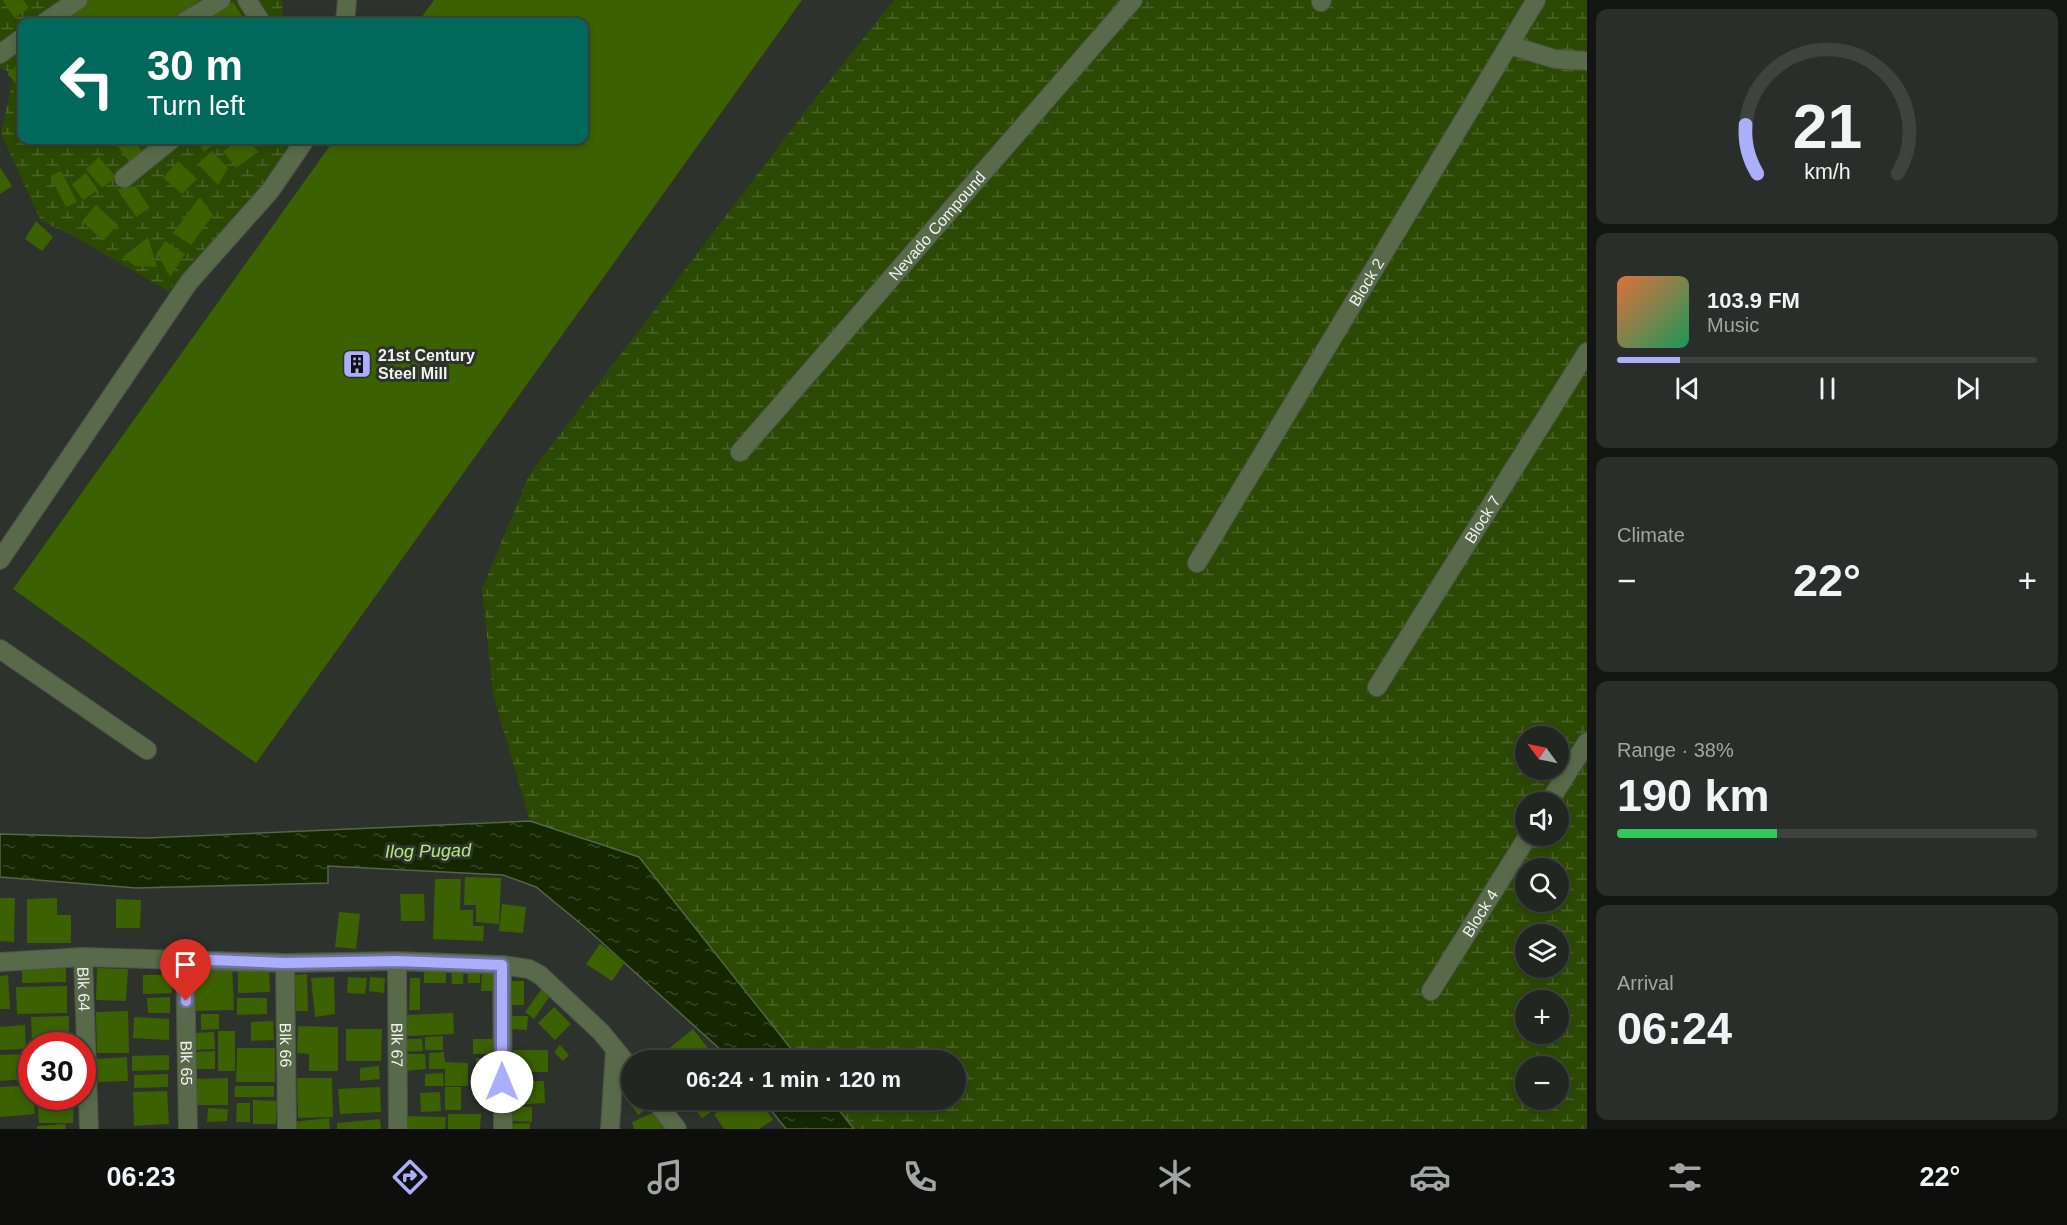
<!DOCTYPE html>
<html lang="en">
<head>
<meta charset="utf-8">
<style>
  body { margin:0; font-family:Helvetica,sans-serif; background:#2a2e2a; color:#f1f3f6; height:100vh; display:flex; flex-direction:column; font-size:22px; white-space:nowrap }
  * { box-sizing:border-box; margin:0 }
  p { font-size:20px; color:#a2a5a5 }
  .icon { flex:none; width:33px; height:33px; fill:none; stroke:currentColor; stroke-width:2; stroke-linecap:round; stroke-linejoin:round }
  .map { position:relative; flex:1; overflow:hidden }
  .panel { display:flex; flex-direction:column; gap:9px; padding:9px; background:#131512; width:480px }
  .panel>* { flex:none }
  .hud { position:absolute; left:18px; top:18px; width:570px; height:126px; border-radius:12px; box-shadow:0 3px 9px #0003,0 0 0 2px #3f433f; background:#00695c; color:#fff; overflow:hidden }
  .needle { width:39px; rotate:303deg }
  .controls { position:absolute; left:1515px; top:726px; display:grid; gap:12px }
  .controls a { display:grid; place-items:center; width:54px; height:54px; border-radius:50%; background:#222621; box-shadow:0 3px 9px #0003,0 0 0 2px #3f433f; font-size:30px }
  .speed { position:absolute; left:18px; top:1032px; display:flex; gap:12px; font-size:30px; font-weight:700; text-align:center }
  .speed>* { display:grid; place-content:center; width:78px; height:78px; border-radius:50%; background:#222621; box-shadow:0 3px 9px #0003,0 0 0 2px #3f433f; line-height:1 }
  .speed .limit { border:9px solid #d22; background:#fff; color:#111 }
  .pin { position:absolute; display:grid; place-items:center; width:51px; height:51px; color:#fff; margin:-62px -26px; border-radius:50% 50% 50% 0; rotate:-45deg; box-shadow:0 0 6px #0007 }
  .pin .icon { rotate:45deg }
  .me { position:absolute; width:66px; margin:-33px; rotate:0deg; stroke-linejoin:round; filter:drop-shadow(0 0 4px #0008) }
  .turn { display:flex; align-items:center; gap:21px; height:126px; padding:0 30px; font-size:27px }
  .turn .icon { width:78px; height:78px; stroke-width:2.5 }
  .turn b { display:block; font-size:42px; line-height:51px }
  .big { font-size:45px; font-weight:600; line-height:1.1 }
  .panel .tile { flex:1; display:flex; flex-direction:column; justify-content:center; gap:9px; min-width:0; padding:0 21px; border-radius:12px; background:#2a2e2a }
  .panel .dial { align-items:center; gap:0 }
  .dial svg { height:156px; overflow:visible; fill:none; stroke:#3f433f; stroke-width:7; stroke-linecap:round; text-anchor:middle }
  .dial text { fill:#f1f3f6; stroke:none }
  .song { display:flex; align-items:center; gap:18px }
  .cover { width:72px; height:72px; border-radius:9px; background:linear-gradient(135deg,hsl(20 70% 55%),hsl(150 70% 35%)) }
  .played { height:6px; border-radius:3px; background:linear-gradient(90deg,#abaffb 15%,#3f433f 15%) }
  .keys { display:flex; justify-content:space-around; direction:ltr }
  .heat { display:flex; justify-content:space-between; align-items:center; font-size:33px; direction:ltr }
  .charge { height:9px; border-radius:4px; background:linear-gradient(90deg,#34c759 38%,#3f433f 0) }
  .trip { position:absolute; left:621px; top:1050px; width:345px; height:60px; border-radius:30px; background:#222621; box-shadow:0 3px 9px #0003,0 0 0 2px #3f433f; font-weight:600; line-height:60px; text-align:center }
  .dock { display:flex; height:96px; justify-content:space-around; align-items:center; background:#0e0f0d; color:#a2a5a5 }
  .dock .icon { width:42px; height:42px }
  .dock .current { color:#abaffb }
  .dock b { font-size:27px; color:#f1f3f6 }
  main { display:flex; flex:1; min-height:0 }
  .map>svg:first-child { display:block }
  .wetland { fill:url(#wetland-marsh); fill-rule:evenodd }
  .water { fill:url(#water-ripples); stroke:#566447; stroke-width:1.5 }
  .building { fill:#3b6100 }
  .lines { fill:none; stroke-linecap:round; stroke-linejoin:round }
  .minor-casing { stroke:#4d514b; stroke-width:20 }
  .minor { stroke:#586a49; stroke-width:18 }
  .route-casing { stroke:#6f72a3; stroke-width:15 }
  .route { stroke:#abaffb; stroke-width:10 }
  .labels { text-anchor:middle; stroke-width:6; stroke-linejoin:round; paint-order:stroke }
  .street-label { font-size:16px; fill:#eff2ed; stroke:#2e322c }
  .poi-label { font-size:16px; font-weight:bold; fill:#eff2ed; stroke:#2e322c; text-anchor:start }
  .water-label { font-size:18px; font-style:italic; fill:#b3eb7d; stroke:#2e322c }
</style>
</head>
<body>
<main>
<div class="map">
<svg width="1587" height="1129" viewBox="0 0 1587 1129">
  <defs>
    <pattern id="wetland-marsh" width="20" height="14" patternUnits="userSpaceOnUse" patternTransform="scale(1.5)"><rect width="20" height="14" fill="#2c4903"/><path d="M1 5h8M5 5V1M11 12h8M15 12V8" fill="none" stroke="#4b6428"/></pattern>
    <pattern id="water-ripples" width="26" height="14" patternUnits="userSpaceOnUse" patternTransform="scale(1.5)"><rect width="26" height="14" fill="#142700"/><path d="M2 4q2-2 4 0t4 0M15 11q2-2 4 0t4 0" fill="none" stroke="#364726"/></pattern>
  </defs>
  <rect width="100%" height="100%" fill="#2e322c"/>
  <g class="wetland">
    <path d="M 0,0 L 282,0 L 283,22 L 22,22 L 22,140 L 287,140 L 287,154 L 207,255 L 168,291 L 70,234 L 41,221 L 1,133 L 14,74 L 0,68 Z"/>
    <path d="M 894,0 L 1587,0 L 1587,1129 L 854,1129 L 831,1100 L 956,1100 L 956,1060 L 800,1060 L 639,857 L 530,821 L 493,694 L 482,589 L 529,475 L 811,104 ZM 1526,736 L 1558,736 L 1558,770 L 1526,770 ZM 1526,802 L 1558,802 L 1558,836 L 1526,836 ZM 1526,868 L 1558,868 L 1558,902 L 1526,902 ZM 1526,934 L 1558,934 L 1558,968 L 1526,968 ZM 1526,1000 L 1558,1000 L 1558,1034 L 1526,1034 ZM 1526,1066 L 1558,1066 L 1558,1100 L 1526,1100 Z"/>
  </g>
  <g class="water">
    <path d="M 530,821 L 639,857 L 800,1060 L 732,1060 L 586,928 L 536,887 L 503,875 L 328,866 L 328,883 L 136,888 L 0,877 L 0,834 L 147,838 Z"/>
    <path d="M 763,1100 L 831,1100 L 854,1129 L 786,1129 Z"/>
  </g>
  <g class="building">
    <path d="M 2,0 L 23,0 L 29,8 L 15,18 Z"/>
    <path d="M 85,0 L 200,0 L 168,22 L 52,22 Z"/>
    <path d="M 434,0 L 802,0 L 256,763 L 13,589 L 334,140 L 584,140 L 584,22 L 418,22 Z"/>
    <path d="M 233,2 L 246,22 L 214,22 L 211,17 Z"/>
    <path d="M 22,60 L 22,85 L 19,86 L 7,74 Z"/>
    <path d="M 116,140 L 134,140 L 147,158 L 133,167 L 114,141 Z"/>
    <path d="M 200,140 L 216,140 L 218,141 L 204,152 L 197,141 Z"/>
    <path d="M 239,140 L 249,140 L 258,152 L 236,168 L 223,151 Z"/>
    <path d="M 212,151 L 228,168 L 218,185 L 198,164 Z"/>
    <path d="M 99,157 L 116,177 L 102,188 L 86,169 Z"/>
    <path d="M 178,161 L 197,179 L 182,194 L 163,178 Z"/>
    <path d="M 0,167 L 12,186 L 0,194 Z"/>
    <path d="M 61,171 L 77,202 L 66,207 L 50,176 Z"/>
    <path d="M 86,173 L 98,190 L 83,200 L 72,184 Z"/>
    <path d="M 135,186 L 150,208 L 136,217 L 117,189 Z"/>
    <path d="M 200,197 L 213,215 L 191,245 L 173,233 Z"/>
    <path d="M 96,205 L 118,225 L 103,241 L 82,221 Z"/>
    <path d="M 36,221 L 53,237 L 42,251 L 25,239 Z"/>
    <path d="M 148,237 L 157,267 L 135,266 L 123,257 Z"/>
    <path d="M 165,241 L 185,254 L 170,277 L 157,253 Z"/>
    <path d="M 465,877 L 501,878 L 499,924 L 476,922 L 476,905 L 464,905 Z"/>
    <path d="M 435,879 L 461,879 L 460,910 L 473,910 L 473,926 L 484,926 L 483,941 L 433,939 Z"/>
    <path d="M 400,894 L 424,894 L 425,921 L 401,921 Z"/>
    <path d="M 0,898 L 15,898 L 14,942 L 0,941 Z"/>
    <path d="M 57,898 L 57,915 L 71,915 L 71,943 L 27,943 L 27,899 Z"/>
    <path d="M 116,899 L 141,900 L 140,928 L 116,928 Z"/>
    <path d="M 502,904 L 526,907 L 523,933 L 499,931 Z"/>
    <path d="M 339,912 L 360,914 L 356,949 L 335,947 Z"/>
    <path d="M 600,944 L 625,962 L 612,981 L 586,964 Z"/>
    <path d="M 232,965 L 234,1010 L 191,1011 L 189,967 Z"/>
    <rect x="424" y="965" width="22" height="18"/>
    <path d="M 451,966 L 464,966 L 463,984 L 452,984 Z"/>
    <path d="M 467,966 L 480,966 L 480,983 L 468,983 Z"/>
    <path d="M 66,967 L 66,982 L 22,983 L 22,968 Z"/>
    <path d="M 482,967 L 496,967 L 495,991 L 481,991 Z"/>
    <path d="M 97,968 L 128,969 L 126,1001 L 96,1000 Z"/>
    <path d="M 269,970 L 270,992 L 238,993 L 238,971 Z"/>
    <path d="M 307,974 L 308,1011 L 296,1011 L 295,975 Z"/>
    <path d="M 8,975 L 10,1009 L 0,1009 L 0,976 Z"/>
    <path d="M 143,975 L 171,975 L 172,993 L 143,994 Z"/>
    <path d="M 334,977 L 335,1014 L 315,1017 L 311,978 Z"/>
    <path d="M 348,977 L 367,978 L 365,994 L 347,993 Z"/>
    <path d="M 370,977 L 385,978 L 384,993 L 369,991 Z"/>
    <path d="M 410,978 L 420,978 L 420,1010 L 409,1010 Z"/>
    <rect x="508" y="981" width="16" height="24"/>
    <path d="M 67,986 L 67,1013 L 17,1014 L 16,987 Z"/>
    <path d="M 543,987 L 552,993 L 534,1019 L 525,1012 Z"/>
    <path d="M 170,997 L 170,1013 L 148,1013 L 147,998 Z"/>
    <path d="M 237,998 L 267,998 L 267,1014 L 237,1015 Z"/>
    <path d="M 554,1007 L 571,1024 L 555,1040 L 538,1023 Z"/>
    <path d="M 128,1011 L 129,1053 L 97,1053 L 96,1012 Z"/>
    <path d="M 453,1013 L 454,1034 L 407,1036 L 406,1015 Z"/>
    <path d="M 201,1014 L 219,1014 L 219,1029 L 201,1030 Z"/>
    <path d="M 69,1016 L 69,1043 L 32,1043 L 31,1017 Z"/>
    <path d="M 511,1016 L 528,1016 L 527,1030 L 511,1029 Z"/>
    <path d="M 134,1017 L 169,1019 L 169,1040 L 133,1038 Z"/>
    <path d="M 273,1021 L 274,1040 L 251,1041 L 251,1022 Z"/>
    <path d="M 25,1025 L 26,1049 L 0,1050 L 0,1027 Z"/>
    <path d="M 298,1026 L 338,1027 L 338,1071 L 309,1071 L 309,1054 L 297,1053 Z"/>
    <path d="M 346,1029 L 382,1029 L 381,1061 L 346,1061 Z"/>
    <path d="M 693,1029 L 711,1052 L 701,1060 L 655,1060 Z"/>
    <rect x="218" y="1031" width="17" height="40"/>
    <path d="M 214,1032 L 215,1049 L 195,1050 L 194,1033 Z"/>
    <path d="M 443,1036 L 443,1050 L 425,1050 L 425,1037 Z"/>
    <path d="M 404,1039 L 422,1039 L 423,1051 L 404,1052 Z"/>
    <rect x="473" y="1039" width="25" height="15"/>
    <path d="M 560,1045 L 569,1055 L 563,1061 L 554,1052 Z"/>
    <path d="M 237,1048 L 275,1048 L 275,1082 L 236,1082 Z"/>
    <rect x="513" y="1050" width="35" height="22"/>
    <path d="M 215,1051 L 215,1069 L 195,1069 L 195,1052 Z"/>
    <path d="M 444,1052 L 445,1062 L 468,1063 L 468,1086 L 445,1086 L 445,1069 L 429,1069 L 429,1053 Z"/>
    <path d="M 28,1054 L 29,1079 L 0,1081 L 0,1055 Z"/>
    <path d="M 405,1054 L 425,1054 L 426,1069 L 405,1071 Z"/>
    <path d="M 169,1055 L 169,1070 L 132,1071 L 132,1056 Z"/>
    <path d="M 127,1057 L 128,1081 L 98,1082 L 96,1059 Z"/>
    <path d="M 476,1058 L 497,1058 L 496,1084 L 475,1084 Z"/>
    <path d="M 379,1066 L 380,1079 L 360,1081 L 360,1068 Z"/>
    <path d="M 443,1073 L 444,1086 L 425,1086 L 425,1074 Z"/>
    <path d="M 168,1074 L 168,1087 L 134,1088 L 134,1075 Z"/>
    <path d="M 228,1078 L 228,1105 L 195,1105 L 195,1079 Z"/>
    <path d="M 297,1078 L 332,1078 L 333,1117 L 298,1118 Z"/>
    <path d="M 544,1081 L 545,1103 L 513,1105 L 512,1082 Z"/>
    <path d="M 32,1085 L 35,1114 L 0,1117 L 0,1087 Z"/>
    <path d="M 235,1086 L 274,1086 L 274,1097 L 234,1097 Z"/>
    <path d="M 380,1087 L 381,1112 L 340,1114 L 338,1089 Z"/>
    <rect x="445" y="1087" width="16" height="23"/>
    <path d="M 167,1091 L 169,1124 L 134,1126 L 133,1092 Z"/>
    <path d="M 440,1092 L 441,1111 L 421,1112 L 420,1093 Z"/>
    <path d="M 632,1092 L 632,1100 L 648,1100 L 652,1105 L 638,1115 L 625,1097 Z"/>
    <path d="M 37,1096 L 74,1096 L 73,1123 L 39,1123 Z"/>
    <path d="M 253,1100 L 277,1101 L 276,1124 L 253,1124 Z"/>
    <path d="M 688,1100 L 729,1100 L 702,1118 Z"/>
    <path d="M 736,1100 L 759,1100 L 773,1120 L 759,1129 L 724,1129 L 714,1114 Z"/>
    <path d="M 237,1103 L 250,1103 L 250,1122 L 236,1122 Z"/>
    <path d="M 512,1106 L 532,1107 L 532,1122 L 512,1121 Z"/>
    <path d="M 208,1108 L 228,1109 L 227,1121 L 207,1122 Z"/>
    <path d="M 657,1111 L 665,1129 L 634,1129 L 632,1122 Z"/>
    <path d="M 448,1114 L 481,1114 L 480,1129 L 448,1129 Z"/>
    <path d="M 404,1116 L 446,1117 L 445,1129 L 404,1129 Z"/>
    <path d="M 329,1118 L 330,1129 L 293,1129 L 292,1122 Z"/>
    <path d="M 380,1119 L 381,1129 L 337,1129 L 337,1123 Z"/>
    <path d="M 530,1123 L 530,1129 L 512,1129 L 511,1124 Z"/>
    <path d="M 65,1124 L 66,1129 L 37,1129 L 37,1126 Z"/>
  </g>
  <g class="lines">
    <g class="minor-casing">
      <g id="minor">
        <path d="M 247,0 L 261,22"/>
        <path d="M 1321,2 L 1322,0"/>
        <path d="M 45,22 L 78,0"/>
        <path d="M 184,22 L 221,0"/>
        <path d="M 345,22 L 347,0"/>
        <path d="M 1509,45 L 1555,59 L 1587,61"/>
        <path d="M 0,54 L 22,38"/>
        <path d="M 124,178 L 171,140"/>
        <path id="s1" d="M 740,452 L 1133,0"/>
        <path d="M 0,560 L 189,282 L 270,191 L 305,140"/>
        <path id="s2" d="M 1197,563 L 1536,0"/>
        <path d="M 0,649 L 147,750"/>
        <path id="s3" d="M 1377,687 L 1587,352"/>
        <path d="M 1549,802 L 1587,742"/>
        <path id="s4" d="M 83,957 L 89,1129"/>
        <path id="s5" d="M 185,959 L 188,1129"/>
        <path id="s6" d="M 397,961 L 398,1129"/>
        <path d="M 0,962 L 83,957 L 285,963 L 397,961 L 502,965 L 529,969 L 540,975 L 601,1032 L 632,1070"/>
        <path id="s7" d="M 285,963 L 287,1129"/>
        <path d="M 502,965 L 503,1129"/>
        <path id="s8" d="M 1431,991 L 1528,836"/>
        <path d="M 655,1100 L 677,1129"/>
        <path d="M 610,1129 L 615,1049"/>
      </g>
    </g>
    <use href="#minor" class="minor"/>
  </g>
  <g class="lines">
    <g class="route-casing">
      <path id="route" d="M 186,1001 L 185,959 L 285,963 L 397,961 L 502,965 L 502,1082"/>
    </g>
    <use href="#route" class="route"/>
  </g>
  <defs>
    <g id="building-square" transform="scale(1.5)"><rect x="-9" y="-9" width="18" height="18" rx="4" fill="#abaffb" stroke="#2e322c"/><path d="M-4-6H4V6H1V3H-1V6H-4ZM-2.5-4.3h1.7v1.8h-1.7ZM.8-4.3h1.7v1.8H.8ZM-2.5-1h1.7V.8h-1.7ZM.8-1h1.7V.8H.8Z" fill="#111"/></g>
  </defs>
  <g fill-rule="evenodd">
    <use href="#building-square" x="357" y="364"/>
  </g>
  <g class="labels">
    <g class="street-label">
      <text dy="6" stroke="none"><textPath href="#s1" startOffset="300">Nevado Compound</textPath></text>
      <text dy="6" stroke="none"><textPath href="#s2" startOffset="328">Block 2</textPath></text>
      <text dy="6" stroke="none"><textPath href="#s3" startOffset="198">Block 7</textPath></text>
      <text dy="6" stroke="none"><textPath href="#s8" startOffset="92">Block 4</textPath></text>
      <text dy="6" stroke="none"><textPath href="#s4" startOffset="32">Blk 64</textPath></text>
      <text dy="6" stroke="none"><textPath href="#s6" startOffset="84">Blk 67</textPath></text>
      <text dy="6" stroke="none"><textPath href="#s7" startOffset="82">Blk 66</textPath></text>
      <text dy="6" stroke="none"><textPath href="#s5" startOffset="104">Blk 65</textPath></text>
    </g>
    <g class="poi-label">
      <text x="378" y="361">21st Century<tspan x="378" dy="18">Steel Mill</tspan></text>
    </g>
    <g class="water-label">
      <text transform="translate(428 851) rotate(-1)" y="6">Ilog Pugad</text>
    </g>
  </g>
</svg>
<div class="controls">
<a><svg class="needle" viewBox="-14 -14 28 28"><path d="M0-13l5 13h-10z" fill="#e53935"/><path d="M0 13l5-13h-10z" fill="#a2a5a5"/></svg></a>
<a><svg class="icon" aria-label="sound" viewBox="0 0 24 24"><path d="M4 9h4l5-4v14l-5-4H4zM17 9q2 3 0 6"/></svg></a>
<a><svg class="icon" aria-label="search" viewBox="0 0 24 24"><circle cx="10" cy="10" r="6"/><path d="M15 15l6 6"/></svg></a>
<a><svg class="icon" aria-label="layers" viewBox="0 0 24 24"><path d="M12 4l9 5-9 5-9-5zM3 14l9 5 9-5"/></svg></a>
<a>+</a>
<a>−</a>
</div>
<div class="speed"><div class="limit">30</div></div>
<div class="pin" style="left:186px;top:1001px;background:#d93025"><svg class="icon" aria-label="arrive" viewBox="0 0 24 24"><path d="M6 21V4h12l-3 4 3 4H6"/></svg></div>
<svg class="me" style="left:502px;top:1082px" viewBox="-20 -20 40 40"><circle r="19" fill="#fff"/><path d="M0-13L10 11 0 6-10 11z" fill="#abaffb"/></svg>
<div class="trip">06:24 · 1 min · 120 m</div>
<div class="hud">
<div class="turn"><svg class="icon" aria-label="left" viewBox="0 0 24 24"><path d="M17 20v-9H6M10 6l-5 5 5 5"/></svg><div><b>30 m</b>Turn left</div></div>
</div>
</div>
<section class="panel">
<div class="tile dial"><svg viewBox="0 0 100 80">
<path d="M14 69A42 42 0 1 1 86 69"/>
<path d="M14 69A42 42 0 0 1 8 44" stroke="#abaffb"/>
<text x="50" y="56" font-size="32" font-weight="700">21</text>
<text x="50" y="72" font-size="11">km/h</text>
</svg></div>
<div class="tile">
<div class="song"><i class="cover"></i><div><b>103.9 FM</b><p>Music</p></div></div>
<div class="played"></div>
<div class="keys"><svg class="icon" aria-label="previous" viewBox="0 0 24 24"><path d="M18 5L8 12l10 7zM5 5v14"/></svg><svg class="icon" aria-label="pause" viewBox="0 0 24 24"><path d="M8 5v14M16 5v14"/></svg><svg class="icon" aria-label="next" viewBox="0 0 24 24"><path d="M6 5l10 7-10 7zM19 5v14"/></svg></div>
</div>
<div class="tile"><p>Climate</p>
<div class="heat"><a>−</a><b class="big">22°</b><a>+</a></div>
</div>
<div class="tile"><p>Range · 38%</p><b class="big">190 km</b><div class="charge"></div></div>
<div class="tile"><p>Arrival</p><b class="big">06:24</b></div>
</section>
</main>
<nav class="dock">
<b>06:23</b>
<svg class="icon current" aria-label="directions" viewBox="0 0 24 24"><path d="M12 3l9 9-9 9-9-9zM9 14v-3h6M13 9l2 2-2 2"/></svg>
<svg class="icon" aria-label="music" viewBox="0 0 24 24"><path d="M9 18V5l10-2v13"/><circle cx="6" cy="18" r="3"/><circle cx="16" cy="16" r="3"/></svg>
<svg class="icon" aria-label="phone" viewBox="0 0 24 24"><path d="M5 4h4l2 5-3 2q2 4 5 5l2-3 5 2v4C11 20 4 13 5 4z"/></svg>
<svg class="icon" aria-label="climate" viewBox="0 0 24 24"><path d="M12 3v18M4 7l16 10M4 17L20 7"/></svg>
<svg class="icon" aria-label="car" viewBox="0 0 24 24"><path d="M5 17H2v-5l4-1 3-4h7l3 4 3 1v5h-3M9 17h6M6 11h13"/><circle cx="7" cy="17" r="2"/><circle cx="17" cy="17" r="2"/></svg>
<svg class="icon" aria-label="filters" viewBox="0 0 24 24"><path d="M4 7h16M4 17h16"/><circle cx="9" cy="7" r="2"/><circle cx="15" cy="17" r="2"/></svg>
<b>22°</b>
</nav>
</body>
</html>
